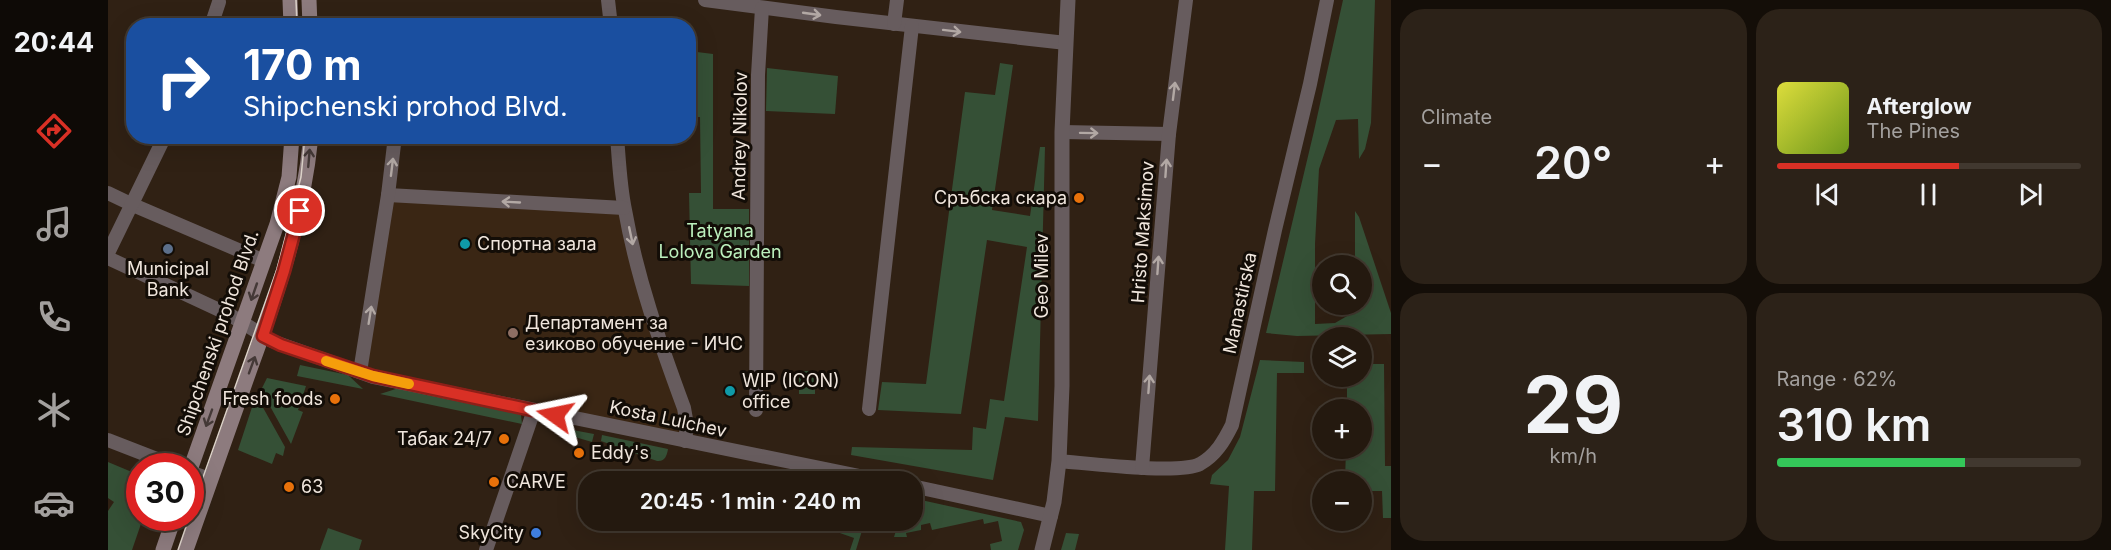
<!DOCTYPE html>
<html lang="en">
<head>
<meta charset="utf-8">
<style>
  body { margin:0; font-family:Inter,sans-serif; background:#2c2218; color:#f1f3f6; height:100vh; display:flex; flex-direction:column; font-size:22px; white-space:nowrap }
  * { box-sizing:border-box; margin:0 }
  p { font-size:20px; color:#a3a09e }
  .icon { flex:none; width:33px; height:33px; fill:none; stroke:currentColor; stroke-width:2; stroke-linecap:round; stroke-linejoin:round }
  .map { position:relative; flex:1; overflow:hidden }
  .drawer { display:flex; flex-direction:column; gap:9px; padding:9px; background:#140e08; width:720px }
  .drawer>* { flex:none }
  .banner { position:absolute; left:18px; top:18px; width:570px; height:126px; border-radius:24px; box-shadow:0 6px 24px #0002,0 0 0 2px #41382f; background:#1a4fa0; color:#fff; overflow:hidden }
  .fabs { position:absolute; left:1204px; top:255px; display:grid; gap:12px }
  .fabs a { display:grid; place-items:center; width:60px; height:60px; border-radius:50%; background:#24190f; box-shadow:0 6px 24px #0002,0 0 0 2px #41382f; font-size:30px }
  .speed { position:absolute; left:18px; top:453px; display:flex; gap:12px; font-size:30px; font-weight:700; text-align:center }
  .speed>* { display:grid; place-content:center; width:78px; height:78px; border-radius:50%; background:#24190f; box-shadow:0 6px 24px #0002,0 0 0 2px #41382f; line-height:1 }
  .speed .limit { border:9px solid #d22; background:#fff; color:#111 }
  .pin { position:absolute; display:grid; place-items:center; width:51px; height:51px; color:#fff; margin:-26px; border:3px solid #fff; border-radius:50%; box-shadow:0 2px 6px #0007 }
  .me { position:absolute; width:66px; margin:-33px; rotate:282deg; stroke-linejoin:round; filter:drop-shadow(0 0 4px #0008) }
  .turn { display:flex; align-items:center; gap:21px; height:126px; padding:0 18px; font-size:27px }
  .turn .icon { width:78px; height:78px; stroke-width:2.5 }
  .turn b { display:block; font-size:42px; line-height:51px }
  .big { font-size:45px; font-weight:600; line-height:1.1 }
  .drawer .card { flex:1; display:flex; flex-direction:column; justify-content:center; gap:9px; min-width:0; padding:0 21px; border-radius:24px; background:#2c2218 }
  .drawer .dial { align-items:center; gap:0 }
  .dial b { font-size:78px; line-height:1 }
  .song { display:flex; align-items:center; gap:18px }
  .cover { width:72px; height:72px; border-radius:9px; background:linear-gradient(135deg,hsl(60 70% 55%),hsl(80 70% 35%)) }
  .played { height:6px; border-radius:3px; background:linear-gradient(90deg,#d93025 60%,#41382f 60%) }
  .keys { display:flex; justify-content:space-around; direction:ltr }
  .heat { display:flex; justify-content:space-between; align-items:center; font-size:33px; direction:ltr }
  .charge { height:9px; border-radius:4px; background:linear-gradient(90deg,#34c759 62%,#41382f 0) }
  .drawer .tiles { flex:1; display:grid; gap:9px; grid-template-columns:repeat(2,1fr) }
  .trip { position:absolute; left:470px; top:471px; width:345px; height:60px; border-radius:24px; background:#24190f; box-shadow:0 6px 24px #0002,0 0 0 2px #41382f; font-weight:600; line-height:60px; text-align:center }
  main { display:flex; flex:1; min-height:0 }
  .menu { display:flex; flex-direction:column; width:108px; justify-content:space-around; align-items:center; background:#0e0a06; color:#a3a09e }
  .menu .icon { width:42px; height:42px }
  .menu .selected { color:#d93025 }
  .menu b { font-size:27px; color:#f1f3f6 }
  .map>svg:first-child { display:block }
  .built { fill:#3a2614 }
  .green { fill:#355036 }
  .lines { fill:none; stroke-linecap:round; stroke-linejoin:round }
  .minor { stroke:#675c5e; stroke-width:14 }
  .tertiary { stroke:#675c5e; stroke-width:15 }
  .secondary { stroke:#8d7b7e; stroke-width:15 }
  .tram { stroke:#dcd2c9; stroke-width:1.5 }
  .oneway { stroke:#b2a8a4 }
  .oneway2 { stroke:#443937 }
  .route-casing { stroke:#8d1f18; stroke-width:15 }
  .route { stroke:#d93025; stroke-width:10 }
  .slow { stroke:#f59e0b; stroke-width:10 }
  .food-dot { fill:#e8710a; stroke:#130d07; stroke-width:2 }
  .culture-dot { fill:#0f9aa8; stroke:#130d07; stroke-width:2 }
  .service-dot { fill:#5c6f8a; stroke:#130d07; stroke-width:2 }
  .education-dot { fill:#8d6e63; stroke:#130d07; stroke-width:2 }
  .shop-dot { fill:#3f7fe0; stroke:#130d07; stroke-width:2 }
  .labels { text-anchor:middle; stroke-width:6; stroke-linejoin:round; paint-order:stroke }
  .street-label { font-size:18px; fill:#f0e6dd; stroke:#130d07 }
  .poi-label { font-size:18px; fill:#f0e6dd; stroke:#130d07; text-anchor:start }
  .park-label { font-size:18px; fill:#bcf0bd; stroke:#130d07 }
</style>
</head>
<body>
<main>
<nav class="menu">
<b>20:44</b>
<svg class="icon selected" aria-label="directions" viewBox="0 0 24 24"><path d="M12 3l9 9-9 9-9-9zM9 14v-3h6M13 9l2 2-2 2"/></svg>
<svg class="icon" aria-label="music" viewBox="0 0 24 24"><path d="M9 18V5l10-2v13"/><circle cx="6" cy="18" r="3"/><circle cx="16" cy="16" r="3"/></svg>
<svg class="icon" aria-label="phone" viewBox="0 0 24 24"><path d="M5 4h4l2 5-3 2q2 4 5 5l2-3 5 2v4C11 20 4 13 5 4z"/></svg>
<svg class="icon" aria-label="climate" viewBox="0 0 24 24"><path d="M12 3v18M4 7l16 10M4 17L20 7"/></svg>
<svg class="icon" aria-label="car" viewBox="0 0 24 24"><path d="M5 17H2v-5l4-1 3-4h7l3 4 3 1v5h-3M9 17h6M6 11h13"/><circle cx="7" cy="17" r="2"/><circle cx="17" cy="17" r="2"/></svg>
</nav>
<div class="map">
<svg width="1283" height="550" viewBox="0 0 1283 550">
  <rect width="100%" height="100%" fill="#302114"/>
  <path class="built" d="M 280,195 L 516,208 L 564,377 L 577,441 L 252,372 Z"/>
  <g class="green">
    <path d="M 1235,0 L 1267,0 L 1263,123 L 1257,149 L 1251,159 L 1250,119 L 1228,120 L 1211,169 L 1207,244 L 1207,324 L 1227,323 L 1246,312 L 1246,305 L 1254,304 L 1254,266 L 1247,265 L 1247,211 L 1251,217 L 1283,313 L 1283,334 L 1189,336 L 1158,333 L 1206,131 Z"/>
    <path d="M 581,51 L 605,54 L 605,209 L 641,209 L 641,286 L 583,284 L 581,193 L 593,193 L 592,117 L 581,117 Z"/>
    <path d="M 892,63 L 905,65 L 884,210 L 922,216 L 932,147 L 937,147 L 930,421 L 897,417 L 885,480 L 743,455 L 744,447 L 864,450 L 865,427 L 878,429 L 882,399 L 896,401 L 919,247 L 879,240 L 853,414 L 770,410 L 774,382 L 818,384 L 857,92 L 887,95 Z"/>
    <path d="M 659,68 L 730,76 L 727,114 L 658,111 Z"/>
    <path d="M 1152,360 L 1196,362 L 1196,373 L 1169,373 L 1167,491 L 1146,491 L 1144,550 L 1117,550 L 1121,486 L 1102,484 L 1104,475 L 1120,460 L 1132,437 Z"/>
    <path d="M 1254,364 L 1276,364 L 1277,466 L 1283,466 L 1283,518 L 1275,518 L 1274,491 L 1254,491 L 1254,482 L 1237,481 L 1238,449 L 1254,448 L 1254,410 L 1239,409 L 1239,377 L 1254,376 Z"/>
    <path d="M 192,365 L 240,375 L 255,389 L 189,376 Z"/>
    <rect x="691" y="371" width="16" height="23"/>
    <path d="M 159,378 L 198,386 L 190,410 L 195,412 L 183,444 L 153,390 Z"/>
    <path d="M 294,387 L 409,411 L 413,415 L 414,424 L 272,394 Z"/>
    <path d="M 148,395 L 177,447 L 175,456 L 168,453 L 164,464 L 130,450 Z"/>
    <path d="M 454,428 L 486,434 L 484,442 L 453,433 Z"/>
    <path d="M 494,435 L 560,449 C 559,455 557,462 549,461 L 493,441 Z"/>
    <path d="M 0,462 L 31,475 L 32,518 L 35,518 L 24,550 L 0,550 L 0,511 L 6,502 L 0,498 Z"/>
    <path d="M 662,472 L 706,481 L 659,481 Z"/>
    <path d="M 804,498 L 913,522 L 916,530 L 910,550 L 883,550 L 882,544 L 894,541 L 890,521 L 876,524 L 875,519 L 824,530 L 822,523 L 813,525 L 813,530 L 798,533 L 799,537 L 786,537 L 791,521 L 804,520 Z"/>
    <path d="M 732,521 L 757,521 L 748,550 L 742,550 L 746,538 L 729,532 Z"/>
    <path d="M 220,528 L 254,540 L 251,550 L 212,550 Z"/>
    <path d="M 958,533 L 971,534 L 967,550 L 953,550 Z"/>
  </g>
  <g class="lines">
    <g class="minor">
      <path d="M 500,0 L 503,26"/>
      <path d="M 597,0 L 728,17 L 958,43"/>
      <path d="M 786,24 L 789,0"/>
      <path d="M 103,26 L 111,2"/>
      <path d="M 954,132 L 1061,134"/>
      <path d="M 509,136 C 511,161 512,186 517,210 C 529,278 552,343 576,408 L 579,425 L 577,441"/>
      <path d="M 0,193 L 25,205 L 156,261"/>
      <path d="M 280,195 L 516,208"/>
      <path d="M 0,253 L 57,136"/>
      <path d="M 0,258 L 122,315 L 164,341 L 265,377 L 781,482"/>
      <path d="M 252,372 L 280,195 L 287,136"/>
      <path d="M 761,409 L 804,26"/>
      <path d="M 648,410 L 650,75 L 654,8"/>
      <path d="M 0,440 L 67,466"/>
      <path d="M 951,461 C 978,463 1071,475 1092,464 C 1108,455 1116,441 1124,425 L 1167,230 L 1202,84 L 1219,0"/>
      <path d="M 1034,468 L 1061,134 L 1078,0"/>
      <path d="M 82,472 L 102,479"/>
      <path d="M 804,486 L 943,516"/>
      <path d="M 378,550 L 426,410"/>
    </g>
    <path class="tertiary" d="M 934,550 L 946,502 L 951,461 L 954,386 L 954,132 L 960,0"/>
    <g class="secondary">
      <path d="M 182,0 L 183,26"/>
      <path d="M 201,0 L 202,26"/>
      <path d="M 82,470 L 169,224 L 181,177 L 184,136"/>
      <path d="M 55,550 L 66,518"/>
      <path d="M 78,550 C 99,490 120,430 142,369 C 170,293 195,218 203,136"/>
    </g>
    <g class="tram">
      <path d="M 188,0 L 189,26"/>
      <path d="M 82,514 L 169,269 L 193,177 L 197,136"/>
      <path d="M 70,550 L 81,518"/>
    </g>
  </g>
  <defs><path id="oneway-shaft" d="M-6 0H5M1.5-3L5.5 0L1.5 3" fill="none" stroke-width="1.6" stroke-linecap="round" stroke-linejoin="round" transform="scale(1.5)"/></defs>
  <g class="oneway">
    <use href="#oneway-shaft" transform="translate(704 14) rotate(8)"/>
    <use href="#oneway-shaft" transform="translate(844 31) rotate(7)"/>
    <use href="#oneway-shaft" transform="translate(1066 91) rotate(-83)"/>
    <use href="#oneway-shaft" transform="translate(981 133) rotate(1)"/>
    <use href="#oneway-shaft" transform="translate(284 167) rotate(-83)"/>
    <use href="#oneway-shaft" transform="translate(1058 168) rotate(-86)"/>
    <use href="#oneway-shaft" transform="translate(403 202) rotate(-177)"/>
    <use href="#oneway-shaft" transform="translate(523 236) rotate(78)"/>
    <use href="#oneway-shaft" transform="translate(1050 265) rotate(-86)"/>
    <use href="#oneway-shaft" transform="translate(262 315) rotate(-81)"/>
    <use href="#oneway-shaft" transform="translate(1041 384) rotate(-86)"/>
  </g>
  <g class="oneway2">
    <use href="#oneway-shaft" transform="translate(201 158) rotate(-85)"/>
    <use href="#oneway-shaft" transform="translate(146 292) rotate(109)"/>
    <use href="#oneway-shaft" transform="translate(144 365) rotate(-70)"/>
    <use href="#oneway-shaft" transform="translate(101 418) rotate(110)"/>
  </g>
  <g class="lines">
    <g class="route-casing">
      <path id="route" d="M 192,211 L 176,271 L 155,336 L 173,345 L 265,376 L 447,415"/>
    </g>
    <use href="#route" class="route"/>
    <path class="slow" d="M 218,361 L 265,376 L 301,384"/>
  </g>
  <g class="food-dot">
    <circle cx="971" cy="198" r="6"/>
    <circle cx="227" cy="399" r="6"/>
    <circle cx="396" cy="439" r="6"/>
    <circle cx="471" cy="453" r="6"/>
    <circle cx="386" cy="482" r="6"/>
    <circle cx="181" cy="487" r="6"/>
  </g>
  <g class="culture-dot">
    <circle cx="357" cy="244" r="6"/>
    <circle cx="622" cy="391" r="6"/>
  </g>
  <circle class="service-dot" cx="60" cy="249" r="6"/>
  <circle class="education-dot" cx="405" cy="333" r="6"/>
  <circle class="shop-dot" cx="428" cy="533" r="6"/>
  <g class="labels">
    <g class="street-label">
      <text transform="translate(632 136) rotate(-89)" y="6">Andrey Nikolov</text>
      <text transform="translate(1035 232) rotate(-86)" y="6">Hristo Maksimov</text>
      <text transform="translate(934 276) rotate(-90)" y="6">Geo Milev</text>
      <text transform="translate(1132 303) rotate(-78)" y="6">Manastirska</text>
      <text transform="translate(110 333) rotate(-71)" y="6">Shipchenski prohod Blvd.</text>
      <text transform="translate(560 419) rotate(12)" y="6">Kosta Lulchev</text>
    </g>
    <g class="poi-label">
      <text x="959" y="204" text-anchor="end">Сръбска скара</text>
      <text x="369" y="250">Спортна зала</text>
      <text x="60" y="275" text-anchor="middle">Municipal<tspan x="60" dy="21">Bank</tspan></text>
      <text x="417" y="329">Департамент за<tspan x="417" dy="21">езиково обучение - ИЧС</tspan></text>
      <text x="634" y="387">WIP (ICON)<tspan x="634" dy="21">office</tspan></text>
      <text x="215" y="405" text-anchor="end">Fresh foods</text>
      <text x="384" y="445" text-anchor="end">Табак 24/7</text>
      <text x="483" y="459">Eddy's</text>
      <text x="398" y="488">CARVE</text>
      <text x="193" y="493">63</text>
      <text x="416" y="539" text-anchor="end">SkyCity</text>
    </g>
    <g class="park-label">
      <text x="612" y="237">Tatyana<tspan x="612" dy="21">Lolova Garden</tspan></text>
    </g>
  </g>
</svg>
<div class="fabs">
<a><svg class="icon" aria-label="search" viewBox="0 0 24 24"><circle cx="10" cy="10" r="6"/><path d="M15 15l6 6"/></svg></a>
<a><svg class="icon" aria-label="layers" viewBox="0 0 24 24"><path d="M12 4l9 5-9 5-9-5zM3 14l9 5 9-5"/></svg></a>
<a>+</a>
<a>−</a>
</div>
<div class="speed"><div class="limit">30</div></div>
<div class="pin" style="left:192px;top:211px;background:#d93025"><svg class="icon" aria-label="arrive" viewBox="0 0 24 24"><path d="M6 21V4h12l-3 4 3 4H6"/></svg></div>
<svg class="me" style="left:447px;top:415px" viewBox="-20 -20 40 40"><path d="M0-17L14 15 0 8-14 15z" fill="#d93025" stroke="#fff" stroke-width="4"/></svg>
<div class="trip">20:45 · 1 min · 240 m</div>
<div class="banner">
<div class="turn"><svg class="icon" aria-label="right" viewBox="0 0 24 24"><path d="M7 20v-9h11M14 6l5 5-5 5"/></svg><div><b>170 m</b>Shipchenski prohod Blvd.</div></div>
</div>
</div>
<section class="drawer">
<div class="tiles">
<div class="card"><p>Climate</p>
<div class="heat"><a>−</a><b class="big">20°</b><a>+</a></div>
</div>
<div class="card">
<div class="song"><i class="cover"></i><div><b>Afterglow</b><p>The Pines</p></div></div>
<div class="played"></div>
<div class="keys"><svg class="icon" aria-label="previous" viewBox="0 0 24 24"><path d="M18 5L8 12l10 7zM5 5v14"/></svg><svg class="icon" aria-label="pause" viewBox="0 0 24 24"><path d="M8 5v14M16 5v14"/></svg><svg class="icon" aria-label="next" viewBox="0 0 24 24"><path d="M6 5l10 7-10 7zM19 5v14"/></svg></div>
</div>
<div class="card dial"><b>29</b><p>km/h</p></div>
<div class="card"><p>Range · 62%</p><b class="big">310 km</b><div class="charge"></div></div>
</div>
</section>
</main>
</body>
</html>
